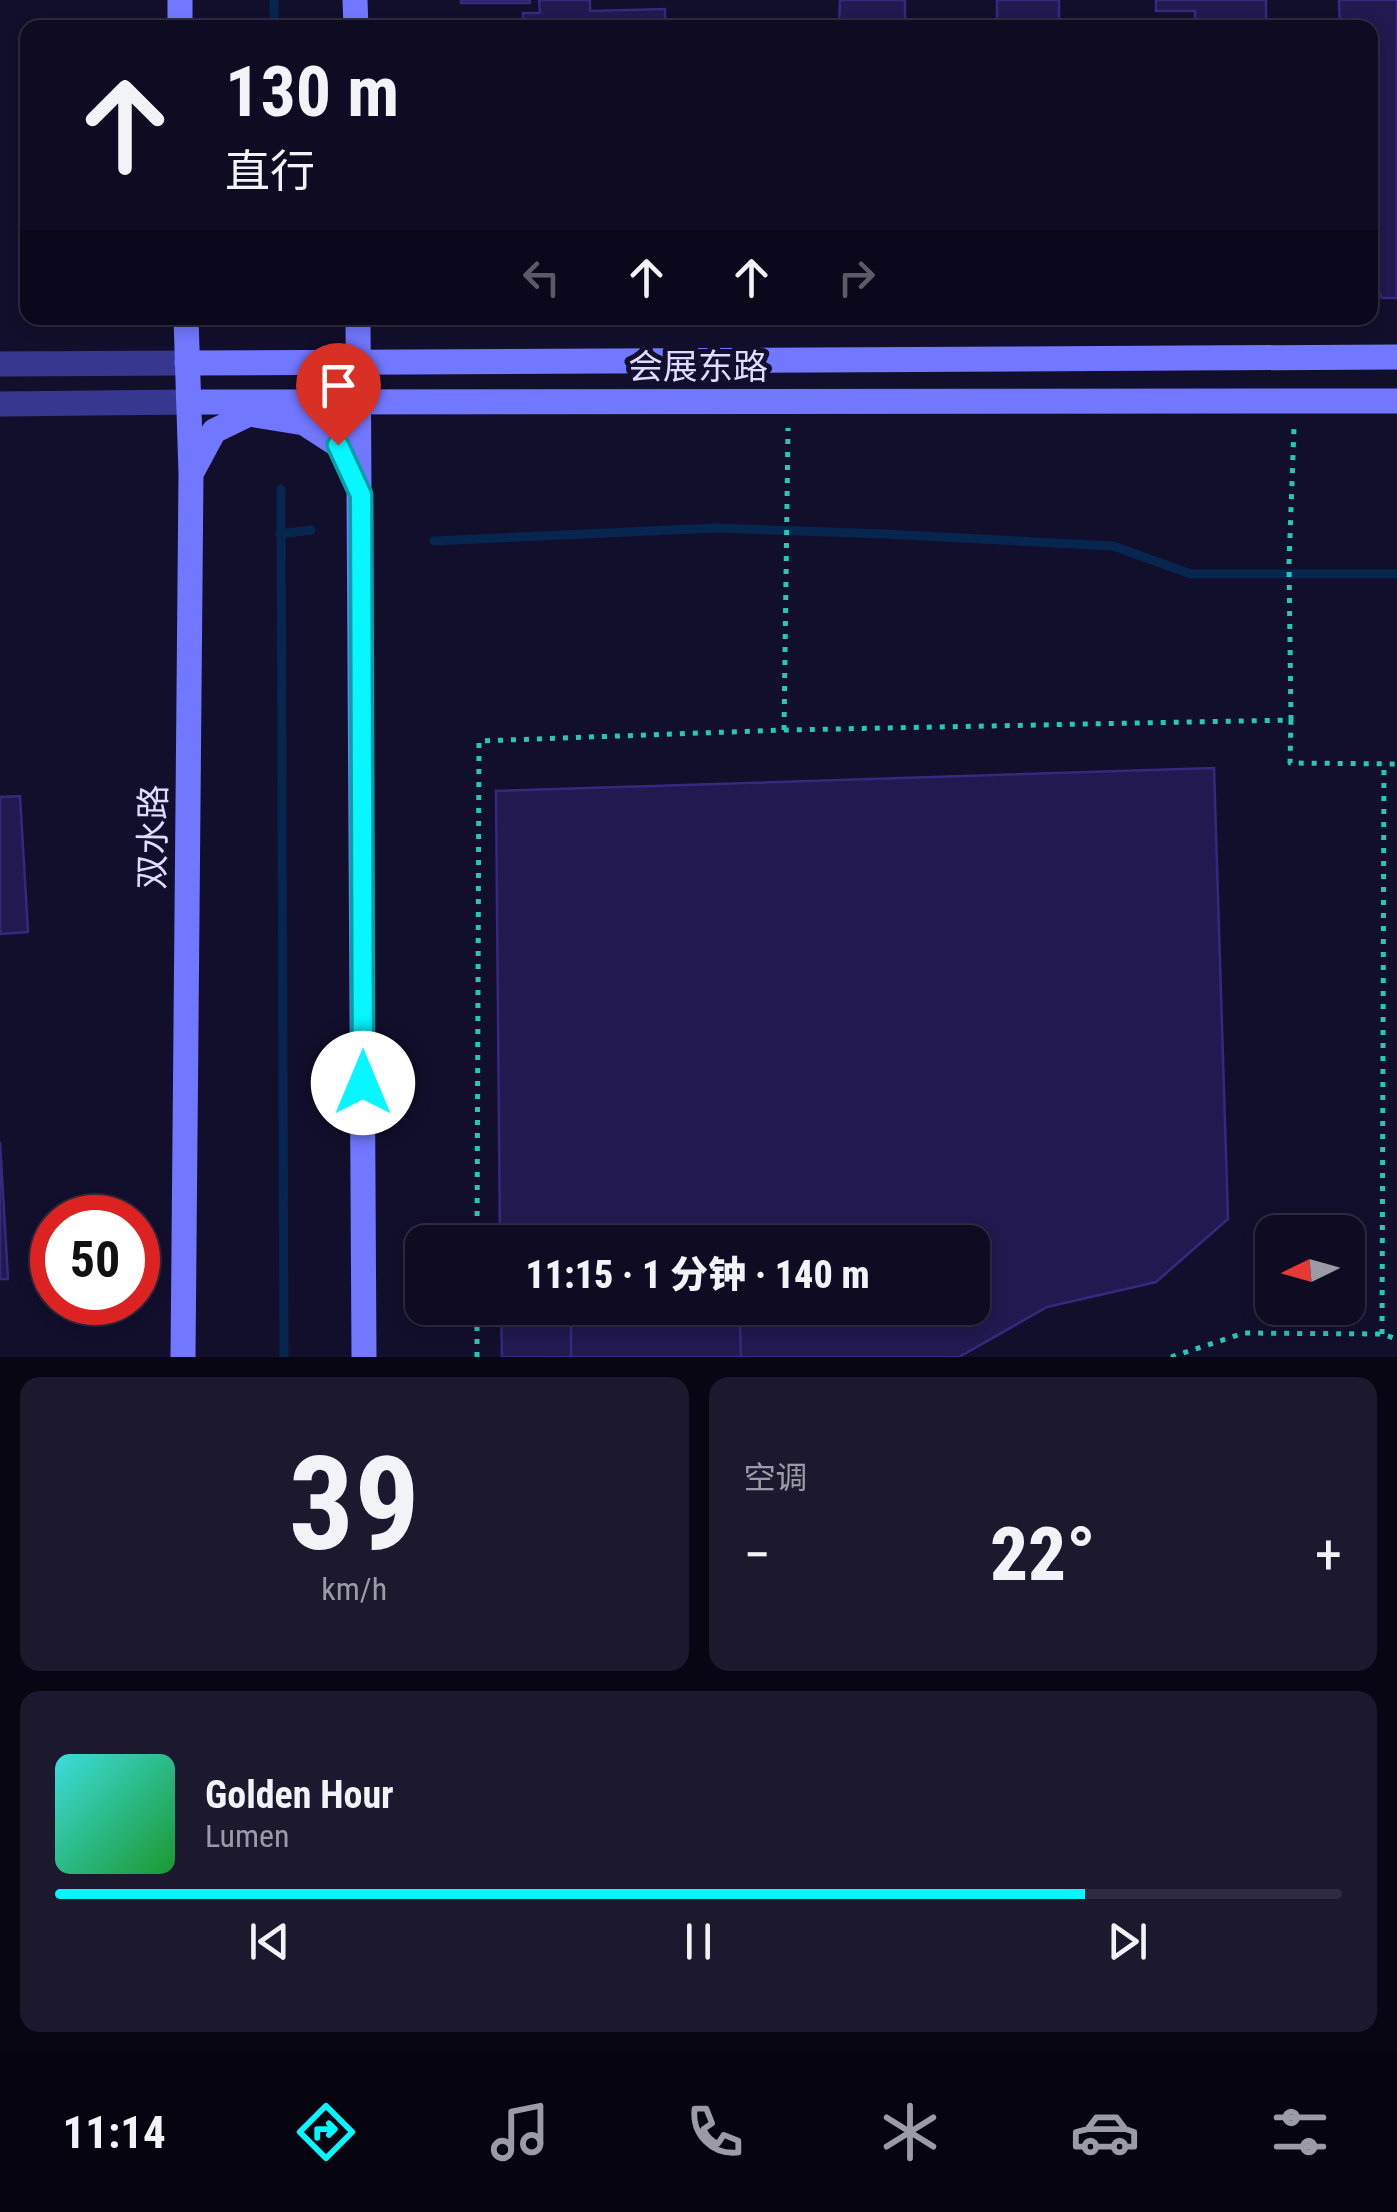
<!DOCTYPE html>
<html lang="zh">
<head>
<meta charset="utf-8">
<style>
  body { margin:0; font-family:"Roboto Condensed","Noto Sans SC",sans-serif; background:#1c192f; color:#f1f3f6; height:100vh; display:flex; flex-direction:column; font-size:38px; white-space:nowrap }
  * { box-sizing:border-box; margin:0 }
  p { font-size:32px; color:#9b9ba5 }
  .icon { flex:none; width:55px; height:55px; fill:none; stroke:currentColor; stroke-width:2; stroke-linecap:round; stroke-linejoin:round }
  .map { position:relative; height:1357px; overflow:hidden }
  .panel { display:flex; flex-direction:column; gap:20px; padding:20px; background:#080613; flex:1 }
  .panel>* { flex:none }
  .hud { position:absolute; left:20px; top:20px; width:1358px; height:305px; border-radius:20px; box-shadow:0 5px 15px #0003,0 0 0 2px #2e2b40; background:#0e0b22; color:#f1f3f6; overflow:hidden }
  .needle { width:65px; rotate:265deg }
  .tools { position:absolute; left:1255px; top:1215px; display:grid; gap:20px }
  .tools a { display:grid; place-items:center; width:110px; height:110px; border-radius:20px; background:#0e0b22; box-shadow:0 5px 15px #0003,0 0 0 2px #2e2b40; font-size:50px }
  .speed { position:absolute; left:30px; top:1195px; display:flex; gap:20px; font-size:50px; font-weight:700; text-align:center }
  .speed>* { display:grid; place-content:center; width:130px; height:130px; border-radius:50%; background:#0e0b22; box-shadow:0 5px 15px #0003,0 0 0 2px #2e2b40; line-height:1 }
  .speed .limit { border:15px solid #d22; background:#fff; color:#111 }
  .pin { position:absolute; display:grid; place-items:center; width:85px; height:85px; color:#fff; margin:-102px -42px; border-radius:50% 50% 50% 0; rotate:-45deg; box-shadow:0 0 10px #0007 }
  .pin .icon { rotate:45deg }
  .me { position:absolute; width:110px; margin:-55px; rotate:0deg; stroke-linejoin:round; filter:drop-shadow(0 0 8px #0008) }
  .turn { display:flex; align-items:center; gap:35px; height:210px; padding:0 40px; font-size:45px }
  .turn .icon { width:130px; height:130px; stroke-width:2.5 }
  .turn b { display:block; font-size:70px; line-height:85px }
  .lanes { display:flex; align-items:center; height:95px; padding:0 40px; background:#0003; justify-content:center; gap:50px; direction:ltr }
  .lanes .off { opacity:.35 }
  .big { font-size:75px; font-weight:800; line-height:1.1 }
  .panel .widget { flex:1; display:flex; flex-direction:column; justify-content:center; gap:15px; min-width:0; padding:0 35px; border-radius:20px; background:#1c192f }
  .panel .dial { align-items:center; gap:0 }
  .dial b { font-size:130px; line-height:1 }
  .song { display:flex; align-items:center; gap:30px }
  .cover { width:120px; height:120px; border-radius:15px; background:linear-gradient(135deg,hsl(180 70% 55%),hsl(130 70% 35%)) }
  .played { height:10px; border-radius:5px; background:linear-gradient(90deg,#07f6ff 80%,#2e2b40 80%) }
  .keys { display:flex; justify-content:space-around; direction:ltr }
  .heat { display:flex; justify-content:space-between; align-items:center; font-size:55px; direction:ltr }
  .panel .tiles { flex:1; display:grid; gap:20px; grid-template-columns:1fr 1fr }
  .widget:last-child { grid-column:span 2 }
  .trip { position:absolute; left:405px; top:1225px; width:585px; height:100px; border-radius:20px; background:#0e0b22; box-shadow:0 5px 15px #0003,0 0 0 2px #2e2b40; font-weight:800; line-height:100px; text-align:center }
  .tabs { display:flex; height:160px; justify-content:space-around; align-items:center; background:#06040e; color:#9b9ba5 }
  .tabs .icon { width:70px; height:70px }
  .tabs .active { color:#07f6ff }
  .tabs b { font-size:45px; color:#f1f3f6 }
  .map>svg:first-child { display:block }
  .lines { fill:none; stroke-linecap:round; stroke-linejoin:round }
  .stream { stroke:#06254f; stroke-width:9 }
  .building { fill:#211950; stroke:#35297e; stroke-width:2.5 }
  .path { stroke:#26c8b4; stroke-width:5; stroke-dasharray:5 8; stroke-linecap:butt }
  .tertiary { stroke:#363890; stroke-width:25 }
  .secondary { stroke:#7277ff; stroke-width:25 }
  .route-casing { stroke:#05a0a6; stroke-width:25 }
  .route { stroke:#07f6ff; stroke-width:18 }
  .labels { text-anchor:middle; stroke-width:10; stroke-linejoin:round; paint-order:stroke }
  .street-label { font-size:35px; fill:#dddbff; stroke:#120f2d }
</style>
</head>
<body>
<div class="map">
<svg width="1397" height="1357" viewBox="0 0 1397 1357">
  <rect width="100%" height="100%" fill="#120f2d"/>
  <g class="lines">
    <g class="stream">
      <path d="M 274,0 L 274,28"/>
      <path d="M 281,489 L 284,1357"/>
      <path d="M 280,534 L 311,530"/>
      <path d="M 434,541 L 715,528 L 885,534 L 1113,546 L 1191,574 L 1397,574"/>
    </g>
  </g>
  <g class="building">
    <rect x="461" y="0" width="69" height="3"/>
    <path d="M 539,0 L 590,0 L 590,11 L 665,9 L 665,28 L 523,28 L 523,13 L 540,13 Z"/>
    <path d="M 840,0 L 905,0 L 905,28 L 839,28 Z"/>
    <path d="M 997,0 L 1059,0 L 1059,28 L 997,25 Z"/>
    <path d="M 1156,0 L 1266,0 L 1266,28 L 1195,28 L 1195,11 L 1156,11 Z"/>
    <path d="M 1339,0 L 1397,0 L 1397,298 L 1382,298 L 1370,274 L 1370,28 L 1340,28 Z"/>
    <path d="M 1214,768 L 1228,1219 L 1156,1282 L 1047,1307 L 959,1357 L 502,1357 L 501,1308 L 972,1308 L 972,1242 L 500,1242 L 496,791 Z"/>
    <path d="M 20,796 L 28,932 L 0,934 L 0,797 Z"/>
    <path d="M 0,1142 L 8,1279 L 0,1279 Z"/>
    <path d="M 590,1308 L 720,1308 L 720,1326 L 740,1325 L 741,1357 L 571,1357 L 571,1323 L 590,1323 Z"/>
  </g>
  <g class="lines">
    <g class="path">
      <path d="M 1291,720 L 1289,563 L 1294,428"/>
      <path d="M 784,730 L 788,428"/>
      <path d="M 477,1242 L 479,741 L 784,730 L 1291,720 L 1290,763 L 1397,764"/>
      <path d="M 1382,1334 L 1384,763"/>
      <path d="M 477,1357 L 477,1308"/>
      <path d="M 1171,1357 L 1244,1333 L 1382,1334 L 1397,1339"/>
    </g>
    <g class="tertiary">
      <path d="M 0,364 L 187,363"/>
      <path d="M 0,404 L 189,402"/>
    </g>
    <g class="secondary">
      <path d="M 180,0 L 180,28"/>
      <path d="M 355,0 L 356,28"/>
      <path d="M 358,318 L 364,1357"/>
      <path d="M 187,363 L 1397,357"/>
      <path d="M 189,402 L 1397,401"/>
      <path d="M 193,470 L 214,431 L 249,414 L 304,423 L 338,445 L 357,486"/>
      <path d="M 183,1357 L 191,473 L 186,318"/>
    </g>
  </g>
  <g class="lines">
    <g class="route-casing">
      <path id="route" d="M 338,445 L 361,495 L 363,1083"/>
    </g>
    <use href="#route" class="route"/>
  </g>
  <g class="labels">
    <g class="street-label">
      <text x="698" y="379">会展东路</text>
      <text transform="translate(153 837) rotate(-89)" y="12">双水路</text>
    </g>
  </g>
</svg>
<div class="tools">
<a><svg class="needle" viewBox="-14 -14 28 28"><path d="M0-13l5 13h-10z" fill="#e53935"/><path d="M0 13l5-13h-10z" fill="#9b9ba5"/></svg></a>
</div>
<div class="speed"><div class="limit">50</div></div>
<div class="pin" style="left:338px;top:445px;background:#d93025"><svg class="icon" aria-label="arrive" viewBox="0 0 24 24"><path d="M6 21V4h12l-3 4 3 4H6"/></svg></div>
<svg class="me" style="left:363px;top:1083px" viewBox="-20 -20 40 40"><circle r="19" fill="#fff"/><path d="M0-13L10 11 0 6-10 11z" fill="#07f6ff"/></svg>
<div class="trip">11:15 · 1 分钟 · 140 m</div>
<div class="hud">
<div class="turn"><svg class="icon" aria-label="ahead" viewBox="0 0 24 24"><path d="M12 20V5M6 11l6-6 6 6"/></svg><div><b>130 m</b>直行</div></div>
<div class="lanes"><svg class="icon off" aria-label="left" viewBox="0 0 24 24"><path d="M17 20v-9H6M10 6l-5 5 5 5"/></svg><svg class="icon" aria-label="ahead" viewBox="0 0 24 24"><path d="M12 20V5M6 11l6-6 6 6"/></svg><svg class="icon" aria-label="ahead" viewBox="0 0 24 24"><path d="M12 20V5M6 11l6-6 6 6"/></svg><svg class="icon off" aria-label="right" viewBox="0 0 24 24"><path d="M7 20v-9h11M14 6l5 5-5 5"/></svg></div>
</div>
</div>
<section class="panel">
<div class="tiles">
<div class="widget dial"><b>39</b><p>km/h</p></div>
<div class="widget"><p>空调</p>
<div class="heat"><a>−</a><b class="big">22°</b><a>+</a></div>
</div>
<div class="widget">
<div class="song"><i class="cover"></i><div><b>Golden Hour</b><p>Lumen</p></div></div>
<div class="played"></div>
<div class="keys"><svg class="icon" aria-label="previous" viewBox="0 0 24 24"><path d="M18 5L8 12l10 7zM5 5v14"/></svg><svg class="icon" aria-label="pause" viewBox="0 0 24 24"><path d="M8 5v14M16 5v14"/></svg><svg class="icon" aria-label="next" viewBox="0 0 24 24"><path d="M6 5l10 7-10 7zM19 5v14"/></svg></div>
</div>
</div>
</section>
<nav class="tabs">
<b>11:14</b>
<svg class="icon active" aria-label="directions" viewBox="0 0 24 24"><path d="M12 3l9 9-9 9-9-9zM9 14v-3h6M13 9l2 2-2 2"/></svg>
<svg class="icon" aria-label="music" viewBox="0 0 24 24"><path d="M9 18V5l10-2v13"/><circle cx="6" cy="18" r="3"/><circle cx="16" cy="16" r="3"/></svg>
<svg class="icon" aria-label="phone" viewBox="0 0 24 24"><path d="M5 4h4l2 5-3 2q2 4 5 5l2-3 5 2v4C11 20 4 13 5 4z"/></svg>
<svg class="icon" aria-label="climate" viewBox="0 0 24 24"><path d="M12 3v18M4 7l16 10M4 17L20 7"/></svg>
<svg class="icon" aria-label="car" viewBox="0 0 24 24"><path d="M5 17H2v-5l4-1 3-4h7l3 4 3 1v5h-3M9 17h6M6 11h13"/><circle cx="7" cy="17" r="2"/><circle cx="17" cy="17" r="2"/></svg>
<svg class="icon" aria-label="filters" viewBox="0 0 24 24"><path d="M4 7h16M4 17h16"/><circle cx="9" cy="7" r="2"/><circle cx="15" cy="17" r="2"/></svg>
</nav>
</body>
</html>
